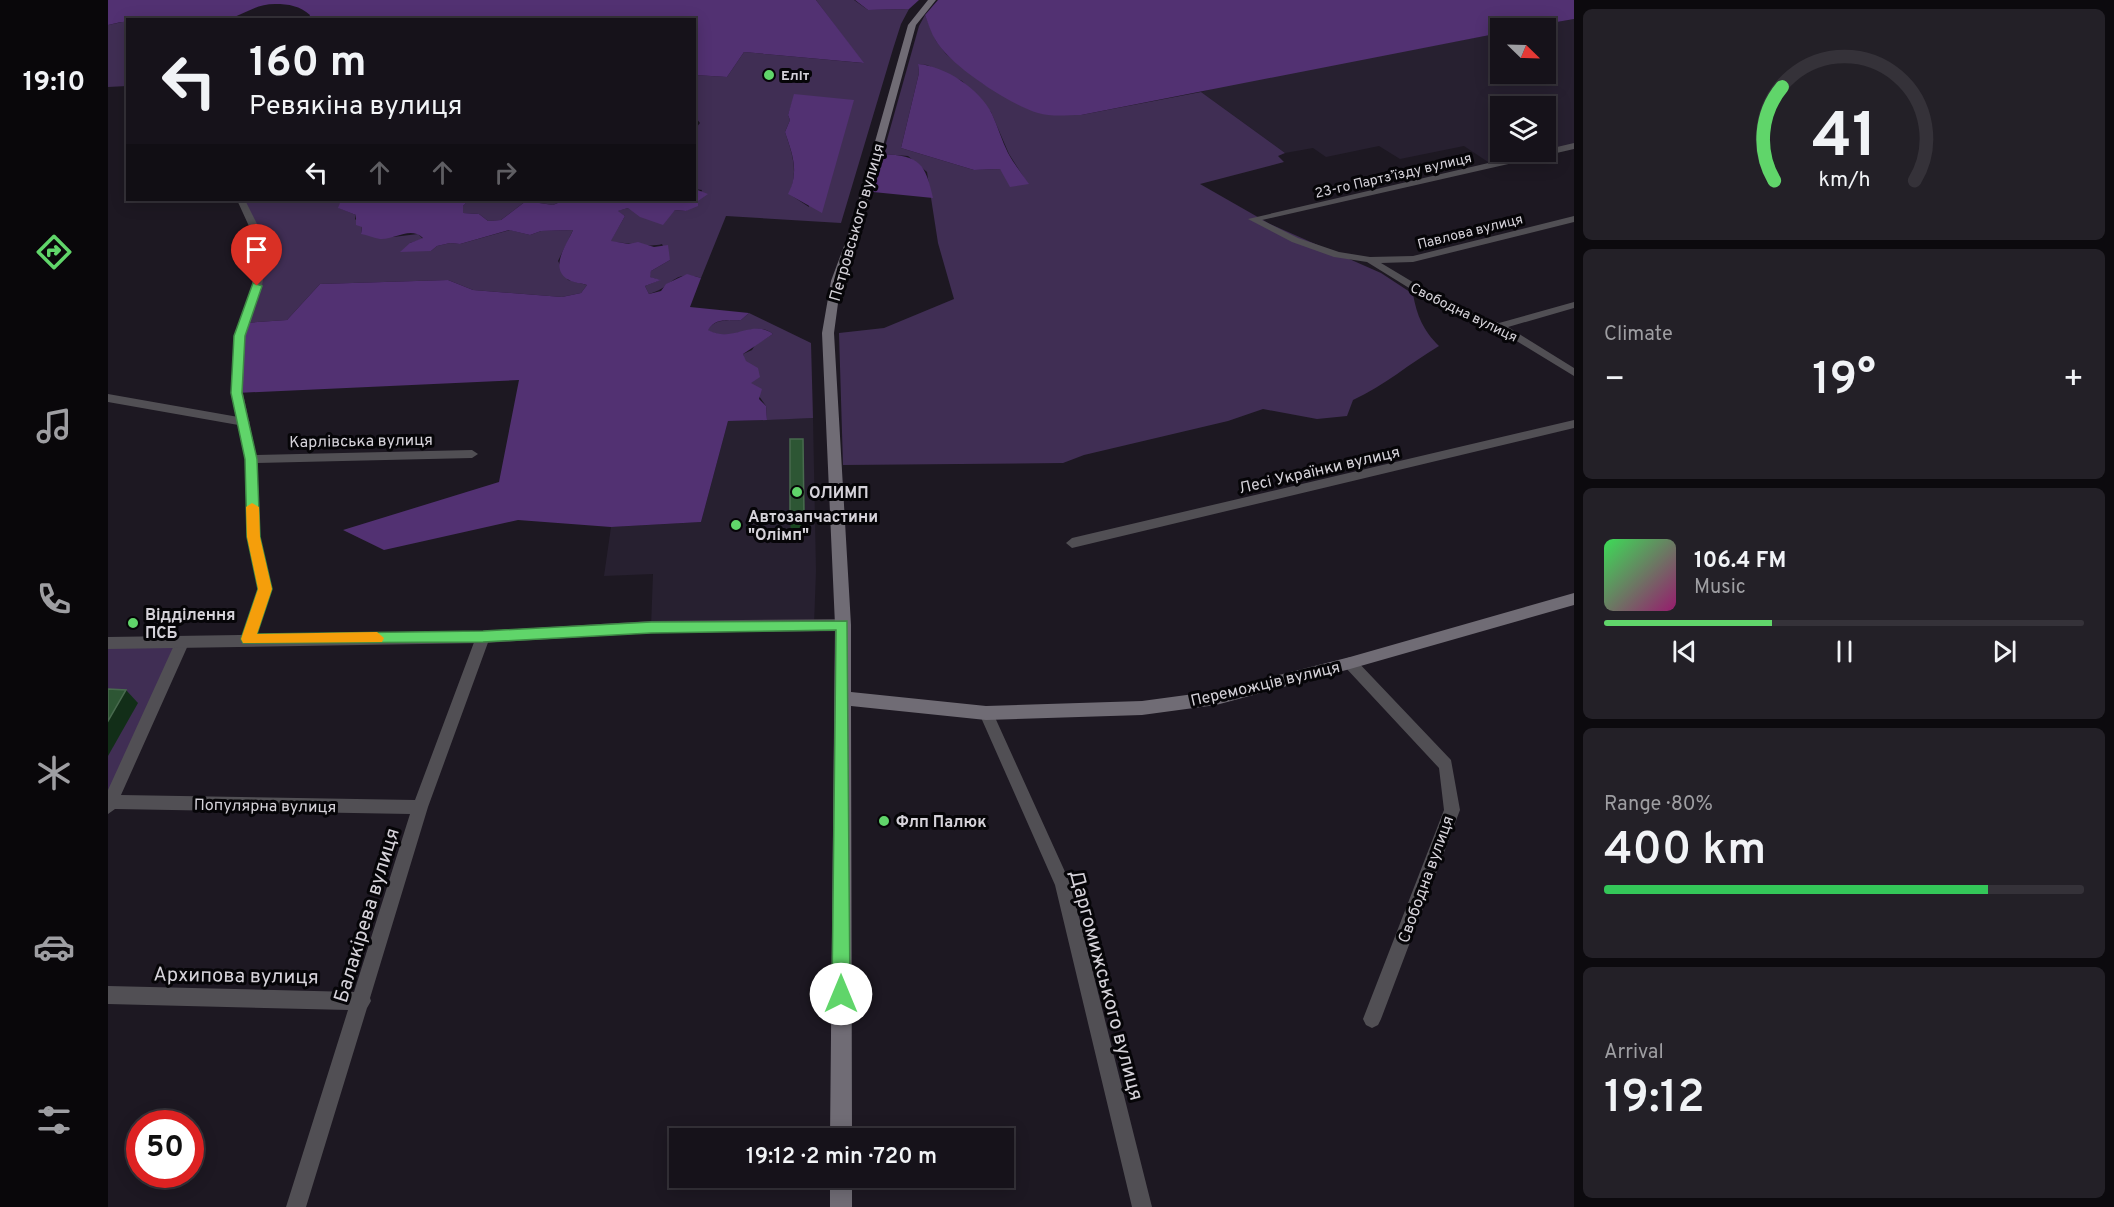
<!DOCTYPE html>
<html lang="en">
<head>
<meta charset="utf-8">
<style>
  body { margin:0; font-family:Overpass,sans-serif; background:#232027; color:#f1f3f6; height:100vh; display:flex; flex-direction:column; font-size:22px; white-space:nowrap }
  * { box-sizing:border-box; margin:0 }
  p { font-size:20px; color:#9e9ea2 }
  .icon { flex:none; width:33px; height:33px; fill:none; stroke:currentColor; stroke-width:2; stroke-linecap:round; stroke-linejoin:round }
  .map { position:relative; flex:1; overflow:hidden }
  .sheet { display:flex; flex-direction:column; gap:9px; padding:9px; background:#0c0a0e; width:540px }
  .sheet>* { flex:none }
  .top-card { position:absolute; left:18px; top:18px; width:570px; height:183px; border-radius:0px; box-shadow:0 3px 15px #0003,0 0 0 2px #353239; background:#16121a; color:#f1f3f6; overflow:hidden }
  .needle { width:39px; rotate:113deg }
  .buttons { position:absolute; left:1382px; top:18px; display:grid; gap:12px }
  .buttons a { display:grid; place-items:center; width:66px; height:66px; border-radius:0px; background:#16121a; box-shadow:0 3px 15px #0003,0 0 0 2px #353239; font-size:30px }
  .speed { position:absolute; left:18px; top:1110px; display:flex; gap:12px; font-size:30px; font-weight:700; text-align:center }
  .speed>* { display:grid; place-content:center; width:78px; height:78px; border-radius:50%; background:#16121a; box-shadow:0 3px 15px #0003,0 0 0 2px #353239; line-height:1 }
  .speed .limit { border:9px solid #d22; background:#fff; color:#111 }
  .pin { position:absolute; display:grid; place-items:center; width:51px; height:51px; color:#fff; margin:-62px -26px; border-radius:50% 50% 50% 0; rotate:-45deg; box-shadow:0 0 6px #0007 }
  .pin .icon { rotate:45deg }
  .me { position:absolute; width:66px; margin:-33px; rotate:0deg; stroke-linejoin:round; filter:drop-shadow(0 0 4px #0008) }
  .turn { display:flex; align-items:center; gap:21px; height:126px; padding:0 24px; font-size:27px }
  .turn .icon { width:78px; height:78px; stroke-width:2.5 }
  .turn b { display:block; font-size:42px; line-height:51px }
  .lanes { display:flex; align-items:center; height:57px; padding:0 24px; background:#0003; justify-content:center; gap:30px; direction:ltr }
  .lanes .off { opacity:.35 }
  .big { font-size:45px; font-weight:600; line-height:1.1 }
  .sheet .card { flex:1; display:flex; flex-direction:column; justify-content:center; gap:9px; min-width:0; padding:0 21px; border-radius:9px; background:#232027 }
  .sheet .dial { align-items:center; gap:0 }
  .dial svg { height:156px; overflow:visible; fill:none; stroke:#353239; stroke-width:7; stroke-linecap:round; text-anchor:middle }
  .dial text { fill:#f1f3f6; stroke:none }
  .song { display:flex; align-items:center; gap:18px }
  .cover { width:72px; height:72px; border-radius:9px; background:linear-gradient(135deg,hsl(130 70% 55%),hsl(320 70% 35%)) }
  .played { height:6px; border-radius:3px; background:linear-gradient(90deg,#60d56a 35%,#353239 35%) }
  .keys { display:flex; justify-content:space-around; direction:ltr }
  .heat { display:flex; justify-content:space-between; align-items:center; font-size:33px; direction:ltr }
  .charge { height:9px; border-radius:4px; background:linear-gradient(90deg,#34c759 80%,#353239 0) }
  .trip { position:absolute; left:561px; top:1128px; width:345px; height:60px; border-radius:0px; background:#16121a; box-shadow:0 3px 15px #0003,0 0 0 2px #353239; font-weight:600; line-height:60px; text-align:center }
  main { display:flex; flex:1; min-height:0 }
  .tab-bar { display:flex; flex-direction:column; width:108px; justify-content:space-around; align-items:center; background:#09070a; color:#9e9ea2 }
  .tab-bar .icon { width:42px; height:42px }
  .tab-bar .selected { color:#60d56a }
  .tab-bar b { font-size:27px; color:#f1f3f6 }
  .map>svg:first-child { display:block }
  .built { fill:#272030; fill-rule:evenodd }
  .green { fill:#402e54; fill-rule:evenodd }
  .forest { fill:#523172 }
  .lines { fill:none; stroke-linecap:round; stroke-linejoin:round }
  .minor { fill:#514f54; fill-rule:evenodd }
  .tertiary { fill:#514f54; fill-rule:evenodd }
  .secondary { fill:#706c75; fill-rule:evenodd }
  .wall { fill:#194720 }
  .shaded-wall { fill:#122e18 }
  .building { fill:#2d5634; stroke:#486a4e; stroke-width:1.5 }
  .route { fill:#60d56a; stroke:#3e8a45; stroke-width:1.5 }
  .slow { fill:#f59e0b }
  .poi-dot { fill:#60d56a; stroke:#060508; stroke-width:2 }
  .labels { text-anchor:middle; stroke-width:6; stroke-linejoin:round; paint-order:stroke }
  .far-poi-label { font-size:14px; font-weight:bold; fill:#d5d2d9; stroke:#060508; text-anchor:start }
  .far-street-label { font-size:14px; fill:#d5d2d9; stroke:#060508 }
  .street-label { font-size:16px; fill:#d5d2d9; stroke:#060508 }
  .poi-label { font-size:16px; font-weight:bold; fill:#d5d2d9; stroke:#060508; text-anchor:start }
  .near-street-label { font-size:20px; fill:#d5d2d9; stroke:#060508 }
</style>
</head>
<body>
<main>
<nav class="tab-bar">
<b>19:10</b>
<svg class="icon selected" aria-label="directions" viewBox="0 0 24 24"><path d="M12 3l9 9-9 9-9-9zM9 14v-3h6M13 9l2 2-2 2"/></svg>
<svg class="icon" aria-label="music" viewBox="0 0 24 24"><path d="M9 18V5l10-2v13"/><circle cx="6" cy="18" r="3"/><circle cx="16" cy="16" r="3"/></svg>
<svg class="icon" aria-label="phone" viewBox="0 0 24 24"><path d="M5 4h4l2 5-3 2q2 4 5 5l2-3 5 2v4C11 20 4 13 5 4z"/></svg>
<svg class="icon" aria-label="climate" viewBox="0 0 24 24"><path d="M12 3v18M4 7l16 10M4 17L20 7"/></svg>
<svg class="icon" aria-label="car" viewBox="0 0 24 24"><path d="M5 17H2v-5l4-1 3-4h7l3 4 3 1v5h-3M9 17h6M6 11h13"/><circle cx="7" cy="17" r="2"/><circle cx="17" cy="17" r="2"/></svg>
<svg class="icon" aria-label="filters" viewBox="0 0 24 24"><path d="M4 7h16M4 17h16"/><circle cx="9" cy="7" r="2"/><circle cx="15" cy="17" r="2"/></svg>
</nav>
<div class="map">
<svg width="1466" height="1207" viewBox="0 0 1466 1207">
  <rect width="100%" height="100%" fill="#1d1822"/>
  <g class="built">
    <path d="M 1466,19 L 1466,146 L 1386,166 L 1356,146 L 1292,159 L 1271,146 L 1218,157 L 1205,148 L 1177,153 L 1093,92 L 1124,83 L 1392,33 L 1392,74 L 1437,74 L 1437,28 L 1415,28 ZM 1392,106 L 1437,106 L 1437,152 L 1392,152 Z"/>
    <path d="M 705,418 L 708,571 L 706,625 L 543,627 L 545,574 L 496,576 L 503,527 L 593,522 L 620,421 Z"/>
  </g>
  <g class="green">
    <path d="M 708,0 L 746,0 L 760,10 L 801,9 L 793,24 L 785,49 L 733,223 L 618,216 L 593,278 C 564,269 566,287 541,294 L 537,286 L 552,280 L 541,277 L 543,271 L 562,260 L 554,244 C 541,248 517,242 502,242 L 517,216 L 509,211 L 520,208 L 560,215 L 567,210 L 578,211 L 590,201 L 594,190 L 587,189 L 587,129 L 592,123 L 587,117 L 587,75 L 619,77 L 636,52 L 755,63 ZM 687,94 L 701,207 L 681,194 C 691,172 684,153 677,132 L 682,120 L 680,115 Z"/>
    <path d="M 817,15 L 828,41 L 838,54 L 874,83 L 916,107 L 973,115 L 1093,92 L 1177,153 L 1170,156 L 1176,162 L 1092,184 L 1162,224 L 1273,273 L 1305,294 C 1309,316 1315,330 1331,346 C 1302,363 1276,386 1245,400 L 1239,416 L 1209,419 L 1155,409 L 1120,421 L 976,455 L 955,463 L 735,465 L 731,333 L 776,328 L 846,299 L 830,243 L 819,172 L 800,156 L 775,154 L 811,26 ZM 810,64 L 819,65 L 854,81 L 883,112 L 901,154 L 920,184 L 892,169 L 866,170 L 793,148 L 811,73 Z"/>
    <path d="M 19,21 L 19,86 L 0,87 L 0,25 Z"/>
    <path d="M 135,200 L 233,200 L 231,208 L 248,215 L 247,219 L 254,226 L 253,233 L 285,237 L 310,234 L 315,239 L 302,243 L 323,251 L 329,246 L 342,243 L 352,244 L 402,230 L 422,235 L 433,231 L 465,230 L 450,261 L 460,280 L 479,285 L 473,293 L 454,297 L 365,290 L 340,280 L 212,284 L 179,320 L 136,323 L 155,246 Z"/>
    <path d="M 361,200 L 457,200 L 445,205 L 418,201 L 393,220 L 380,221 L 371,214 L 355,213 L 355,206 Z"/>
    <path d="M 641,313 L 703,343 L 705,418 L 659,420 L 658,406 L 642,383 L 635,354 L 644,350 L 647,345 L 665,334 C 645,318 626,345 599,330 C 609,318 618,321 633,320 Z"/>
    <path d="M 0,643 L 74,643 L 0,807 Z"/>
  </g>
  <g class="forest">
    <path d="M 0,0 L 708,0 L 756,63 L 636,52 L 619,77 L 587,75 L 586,20 L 200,20 L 202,15 C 192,6 181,4 167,4 C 145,4 134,17 115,20 C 75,25 40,15 0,25 Z"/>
    <path d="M 747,0 L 811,0 L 801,9 L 760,10 Z"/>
    <path d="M 830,0 L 1466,0 L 1466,19 L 1415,28 L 1392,28 L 1392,33 L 973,115 C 959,115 943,117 930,113 C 902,105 843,66 828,41 C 823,33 820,23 817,15 Z"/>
    <path d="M 810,64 C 837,66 872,89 884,114 C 890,127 894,141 900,153 C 906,164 914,174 921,184 L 902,187 L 892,169 L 866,170 L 793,148 L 811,73 Z"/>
    <path d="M 686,94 L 746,100 L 714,213 L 680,194 C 692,172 684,153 677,132 L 682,120 L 680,115 Z"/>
    <path d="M 775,154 C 812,156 817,163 825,198 L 765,192 Z"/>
    <path d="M 587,189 L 600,194 L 590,201 L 590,206 L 578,211 L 567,210 L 555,225 L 532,217 L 520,208 L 510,211 L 517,216 L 503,241 L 521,244 L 530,242 L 546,247 L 560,245 L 562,260 L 543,271 L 542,277 L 553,280 L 537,286 L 541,294 L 553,291 L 558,284 L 579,274 L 593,278 L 582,307 L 641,313 L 633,320 C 619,321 608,317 600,330 C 625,344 644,318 665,334 L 635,354 L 638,361 L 650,368 L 652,377 L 643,383 L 654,389 L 651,399 L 658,406 L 659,420 L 620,421 L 593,522 L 503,527 L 410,520 L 276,550 L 235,530 L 391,482 L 411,380 L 129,393 L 136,323 L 179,320 L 212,284 L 340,280 L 365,290 L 454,297 L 473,293 L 479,285 C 473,283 466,283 461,280 C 440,269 459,244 465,230 L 433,231 L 422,235 L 401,230 L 352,244 L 342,243 L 329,246 L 323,251 L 292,252 L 302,243 L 315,238 C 302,226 287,240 272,239 C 266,238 259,235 253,234 L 254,227 L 248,225 L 248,215 L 230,208 L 233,200 L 361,200 L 355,206 L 355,213 L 371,214 L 380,221 L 393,220 L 418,201 L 445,205 L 457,200 L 586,200 Z"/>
  </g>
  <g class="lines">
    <g class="minor">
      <path d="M 1466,143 L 1466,149 L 1154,220 L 1190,238 L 1231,252 L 1262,257 L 1305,256 L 1466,216 L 1466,222 L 1305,262 L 1273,263 L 1343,305 L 1391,323 L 1466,302 L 1466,308 L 1400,327 L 1466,368 L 1466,376 L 1387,328 L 1335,309 L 1259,262 L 1226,257 L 1184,242 L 1140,219 Z"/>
      <path d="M 129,200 L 137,200 L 160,246 L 154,286 L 136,336 L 135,393 L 148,455 L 364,450 L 370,454 L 364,458 L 149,463 L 151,537 L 164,589 L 147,639 L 145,643 L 135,643 L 133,639 L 150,589 L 139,537 L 137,459 L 123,393 L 126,336 L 144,286 L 150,246 Z"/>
      <path d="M 1466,420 L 1466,428 L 964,548 L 958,543 L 964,538 Z"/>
      <path d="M 375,632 L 380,633 L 382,637 L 320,807 L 262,998 L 263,1001 L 259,1008 L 198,1207 L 178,1207 L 240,1010 L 0,1004 L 0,986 L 246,992 L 302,814 L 7,809 L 0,814 L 0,790 L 67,643 L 69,639 L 79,639 L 81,643 L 13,795 L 307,800 L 368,637 L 370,633 Z"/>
      <path d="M 1242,657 L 1247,659 L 1343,760 L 1352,810 L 1273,1019 L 1270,1025 L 1264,1028 L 1258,1025 L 1255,1019 L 1336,810 L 1331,768 L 1237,667 L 1235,663 L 1237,659 Z"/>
      <path d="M 878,707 L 883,709 L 885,713 L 963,885 L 1044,1207 L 1024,1207 L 947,885 L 871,713 L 873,709 Z"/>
    </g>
    <g class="tertiary">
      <path d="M 0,394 L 136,418 L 142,422 L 136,426 L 0,402 Z"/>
      <path d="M 735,619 L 740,621 L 743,625 L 740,629 L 735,631 L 543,633 L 375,643 L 0,649 L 0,637 L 375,631 L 543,621 Z"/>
    </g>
    <g class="secondary">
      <path d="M 820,0 L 828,0 L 808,25 L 752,230 L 733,281 L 726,333 L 743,625 L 743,692 L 878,706 L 1034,701 L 1108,691 L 1242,657 L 1466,593 L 1466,605 L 1242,669 L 1108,705 L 1034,715 L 878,720 L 743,706 L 744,1138 L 722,1138 L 727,625 L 714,333 L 723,281 L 742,230 L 800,25 Z"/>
      <rect x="722" y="1178" width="22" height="29"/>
    </g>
  </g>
  <path class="wall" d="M 695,439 L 697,532 L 683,532 L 682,518 Z"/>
  <path class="shaded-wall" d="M 18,690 L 30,703 L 0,756 L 0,721 Z"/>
  <g class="building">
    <path d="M 682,439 L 695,439 L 696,518 L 682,518 Z"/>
    <path d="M 0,689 L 18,690 L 0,721 Z"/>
  </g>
  <path class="route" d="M 145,283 L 154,286 L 137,336 L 134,393 L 149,459 L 152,537 L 164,589 L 149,634 L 375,631 L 543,622 L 739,621 L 742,994 L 739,1001 L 733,1004 L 727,1001 L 724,994 L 728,630 L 543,633 L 375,642 L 135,643 L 133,639 L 150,589 L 139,537 L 137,459 L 123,393 L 126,336 Z"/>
  <path class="slow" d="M 144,503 L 151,507 L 152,537 L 164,589 L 149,634 L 269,632 L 276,638 L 274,642 L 135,643 L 133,639 L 150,589 L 139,537 L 138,507 Z"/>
  <g class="poi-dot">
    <circle cx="661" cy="75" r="6"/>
    <circle cx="689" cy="492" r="6"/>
    <circle cx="628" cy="525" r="6"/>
    <circle cx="25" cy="623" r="6"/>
    <circle cx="776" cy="821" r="6"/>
  </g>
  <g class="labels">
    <g class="far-poi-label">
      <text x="673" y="80">Еліт</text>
    </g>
    <g class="far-street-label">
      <text transform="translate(1285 175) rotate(-13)" y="5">23-го Партз’їзду вулиця</text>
      <text transform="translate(1362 231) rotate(-14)" y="5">Павлова вулиця</text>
      <text transform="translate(1356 312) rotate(26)" y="5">Свободна вулиця</text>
    </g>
    <g class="street-label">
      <text transform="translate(748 222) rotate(-74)" y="6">Петровського вулиця</text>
      <text transform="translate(253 440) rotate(-1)" y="6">Карлівська вулиця</text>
      <text transform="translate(1211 469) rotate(-13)" y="6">Лесі Українки вулиця</text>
      <text transform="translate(1157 683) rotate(-13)" y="6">Переможців вулиця</text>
      <text transform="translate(157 805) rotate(1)" y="6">Популярна вулиця</text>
      <text transform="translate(1317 879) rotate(-70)" y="6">Свободна вулиця</text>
    </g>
    <g class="poi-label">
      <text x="701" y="498">ОЛИМП</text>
      <text x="640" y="522">Автозапчастини<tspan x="640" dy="18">"Олімп"</tspan></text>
      <text x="37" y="620">Відділення<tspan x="37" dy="18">ПСБ</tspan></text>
      <text x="788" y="827">Флп Палюк</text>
    </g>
    <g class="near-street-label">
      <text transform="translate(258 915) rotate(-73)" y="7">Балакірева вулиця</text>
      <text transform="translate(128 975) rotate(1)" y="7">Архипова вулиця</text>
      <text transform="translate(999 985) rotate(75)" y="7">Даргомижського вулиця</text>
    </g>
  </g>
</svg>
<div class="buttons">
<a><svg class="needle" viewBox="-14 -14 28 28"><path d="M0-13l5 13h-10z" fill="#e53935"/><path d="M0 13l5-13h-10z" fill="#9e9ea2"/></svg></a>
<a><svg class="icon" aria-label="layers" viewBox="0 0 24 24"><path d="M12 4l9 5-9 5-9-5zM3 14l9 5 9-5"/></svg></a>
</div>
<div class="speed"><div class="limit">50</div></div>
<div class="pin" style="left:149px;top:286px;background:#d93025"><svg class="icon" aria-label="arrive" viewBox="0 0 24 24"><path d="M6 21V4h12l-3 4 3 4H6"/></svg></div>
<svg class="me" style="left:733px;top:994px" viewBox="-20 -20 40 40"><circle r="19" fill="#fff"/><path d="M0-13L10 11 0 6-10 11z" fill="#60d56a"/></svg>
<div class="trip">19:12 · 2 min · 720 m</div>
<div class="top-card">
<div class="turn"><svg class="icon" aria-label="left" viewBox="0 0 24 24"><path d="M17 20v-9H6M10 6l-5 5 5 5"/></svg><div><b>160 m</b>Ревякіна вулиця</div></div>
<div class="lanes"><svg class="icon" aria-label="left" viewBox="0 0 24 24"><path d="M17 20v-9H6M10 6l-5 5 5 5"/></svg><svg class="icon off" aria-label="ahead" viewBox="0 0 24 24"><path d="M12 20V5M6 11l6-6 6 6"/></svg><svg class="icon off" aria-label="ahead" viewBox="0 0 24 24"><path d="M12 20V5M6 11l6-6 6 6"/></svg><svg class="icon off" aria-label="right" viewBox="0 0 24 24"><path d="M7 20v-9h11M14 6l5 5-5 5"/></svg></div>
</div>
</div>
<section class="sheet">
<div class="card dial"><svg viewBox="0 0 100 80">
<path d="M14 69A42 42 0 1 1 86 69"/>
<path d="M14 69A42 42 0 0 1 18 21" stroke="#60d56a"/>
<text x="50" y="56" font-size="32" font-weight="700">41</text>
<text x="50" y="72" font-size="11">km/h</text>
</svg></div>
<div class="card"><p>Climate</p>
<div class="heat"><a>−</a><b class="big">19°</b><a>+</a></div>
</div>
<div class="card">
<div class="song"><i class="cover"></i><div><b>106.4 FM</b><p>Music</p></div></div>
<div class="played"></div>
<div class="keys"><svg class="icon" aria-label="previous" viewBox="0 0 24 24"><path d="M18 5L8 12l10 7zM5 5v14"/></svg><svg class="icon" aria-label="pause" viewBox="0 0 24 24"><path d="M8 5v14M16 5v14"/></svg><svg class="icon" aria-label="next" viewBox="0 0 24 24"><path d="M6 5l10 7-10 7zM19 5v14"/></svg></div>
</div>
<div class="card"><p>Range · 80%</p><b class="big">400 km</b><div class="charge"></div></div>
<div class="card"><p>Arrival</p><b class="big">19:12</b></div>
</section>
</main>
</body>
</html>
